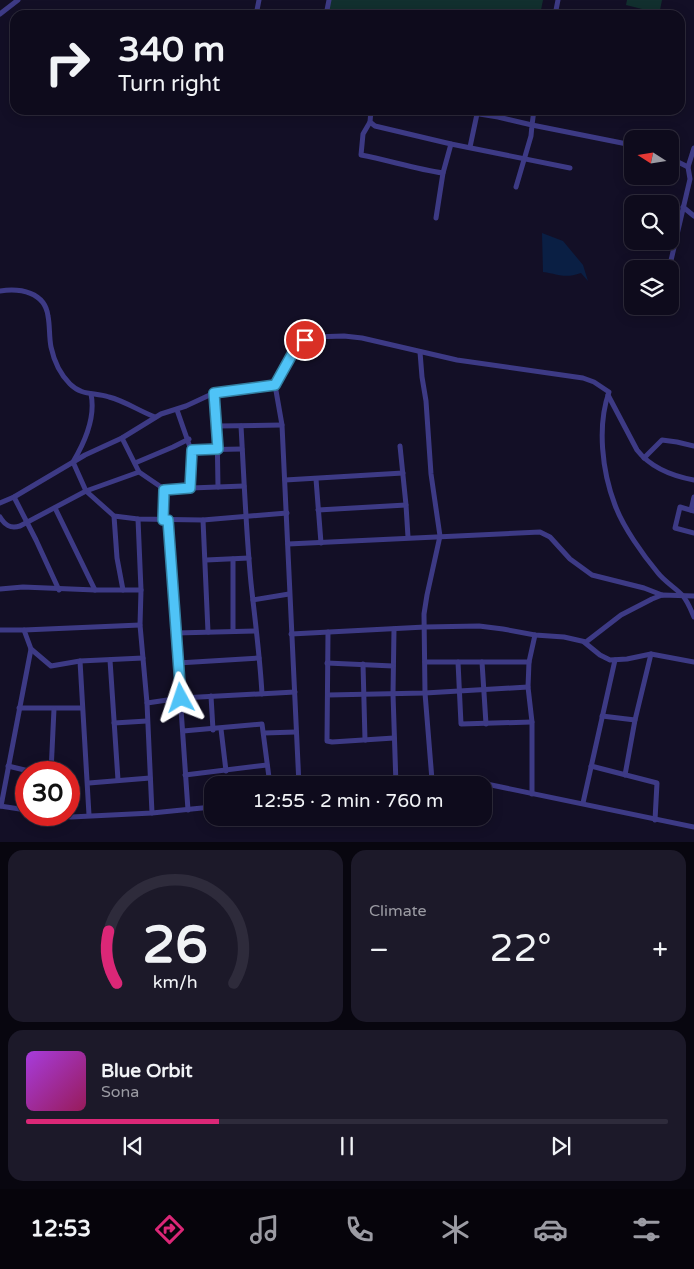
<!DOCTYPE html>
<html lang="en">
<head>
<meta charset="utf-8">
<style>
  body { margin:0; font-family:"Varela Round",sans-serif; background:#1c1929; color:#f1f3f6; height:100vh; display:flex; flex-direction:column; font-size:19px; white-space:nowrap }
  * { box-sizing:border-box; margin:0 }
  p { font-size:16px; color:#9b9ba3 }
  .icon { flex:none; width:28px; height:28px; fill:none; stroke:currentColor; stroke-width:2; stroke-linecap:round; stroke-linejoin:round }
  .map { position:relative; height:842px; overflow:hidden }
  .side { display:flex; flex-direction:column; gap:8px; padding:8px; background:#08060f; flex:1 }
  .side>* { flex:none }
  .hud { position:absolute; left:10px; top:10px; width:675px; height:105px; border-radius:15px; box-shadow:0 2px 12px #0003,0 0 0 1px #2e2b3b; background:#0e0b1c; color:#f1f3f6; overflow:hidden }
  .needle { width:32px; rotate:282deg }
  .controls { position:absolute; left:624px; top:130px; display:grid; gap:10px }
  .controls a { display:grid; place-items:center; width:55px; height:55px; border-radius:10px; background:#0e0b1c; box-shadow:0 2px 12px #0003,0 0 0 1px #2e2b3b; font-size:25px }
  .speed { position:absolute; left:15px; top:761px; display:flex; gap:10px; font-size:25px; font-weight:700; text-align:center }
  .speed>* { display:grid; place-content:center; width:65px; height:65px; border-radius:50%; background:#0e0b1c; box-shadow:0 2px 12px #0003,0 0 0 1px #2e2b3b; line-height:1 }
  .speed .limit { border:8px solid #d22; background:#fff; color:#111 }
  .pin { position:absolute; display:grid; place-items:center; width:42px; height:42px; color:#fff; margin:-21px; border:2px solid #fff; border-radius:50%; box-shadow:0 1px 5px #0007 }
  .me { position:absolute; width:55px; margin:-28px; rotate:355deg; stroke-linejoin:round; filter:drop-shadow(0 0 4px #0008) }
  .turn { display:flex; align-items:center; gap:18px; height:105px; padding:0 25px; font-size:22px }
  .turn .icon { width:65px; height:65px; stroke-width:2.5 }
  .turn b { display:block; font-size:35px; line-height:42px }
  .big { font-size:38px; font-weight:600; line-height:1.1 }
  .side .card { flex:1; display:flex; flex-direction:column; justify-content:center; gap:8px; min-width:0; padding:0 18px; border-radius:15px; background:#1c1929 }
  .side .dial { align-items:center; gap:0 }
  .dial svg { height:130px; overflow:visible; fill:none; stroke:#2e2b3b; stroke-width:7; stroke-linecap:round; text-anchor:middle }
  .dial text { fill:#f1f3f6; stroke:none }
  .song { display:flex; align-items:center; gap:15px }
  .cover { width:60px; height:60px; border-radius:8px; background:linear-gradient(135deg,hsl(280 70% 55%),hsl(330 70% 35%)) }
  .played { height:5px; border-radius:2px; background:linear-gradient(90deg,#db2777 30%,#2e2b3b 30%) }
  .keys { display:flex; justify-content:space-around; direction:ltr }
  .heat { display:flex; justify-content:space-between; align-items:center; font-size:28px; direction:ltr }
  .side .tiles { flex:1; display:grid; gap:8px; grid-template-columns:1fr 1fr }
  .card:last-child { grid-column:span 2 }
  .trip { position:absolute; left:204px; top:776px; width:288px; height:50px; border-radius:15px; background:#0e0b1c; box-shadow:0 2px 12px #0003,0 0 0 1px #2e2b3b; font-weight:600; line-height:50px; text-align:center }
  .tab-bar { display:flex; height:80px; justify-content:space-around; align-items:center; background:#06040b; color:#9b9ba3 }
  .tab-bar .icon { width:35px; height:35px }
  .tab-bar .selected { color:#db2777 }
  .tab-bar b { font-size:22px; color:#f1f3f6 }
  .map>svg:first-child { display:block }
  .green { fill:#12302f }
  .water { fill:#0a1f44 }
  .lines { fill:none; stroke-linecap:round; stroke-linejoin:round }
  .minor { stroke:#3d3a85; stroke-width:5 }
  .route-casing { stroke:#337fa1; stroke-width:12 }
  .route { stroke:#4fc3f7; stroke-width:9 }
</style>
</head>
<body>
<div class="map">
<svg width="694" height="842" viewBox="0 0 694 842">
  <rect width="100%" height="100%" fill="#130f26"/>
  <g class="green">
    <path d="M 330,0 L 543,0 L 540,15 L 327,15 Z"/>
    <path d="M 627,0 L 662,0 L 659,15 L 642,14 L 642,9 L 626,5 Z"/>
  </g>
  <path class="water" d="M 542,233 L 563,241 L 583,265 L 588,281 L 581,273 C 564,279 559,274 543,272 Z"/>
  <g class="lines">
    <g class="minor">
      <path d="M 0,14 L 18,0"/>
      <path d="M 256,15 L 259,0"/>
      <path d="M 326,15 L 329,0"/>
      <path d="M 555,15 L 558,0"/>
      <path d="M 371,110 L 370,122 L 375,126 L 451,144 L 570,168"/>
      <path d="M 455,110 L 498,117 L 532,125 L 531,136 L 516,187"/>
      <path d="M 534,110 L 532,125 L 632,145"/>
      <path d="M 370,122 L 363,134 L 361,155 C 388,160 415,169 443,173"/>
      <path d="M 470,147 L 477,114"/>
      <path d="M 670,160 L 676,161 L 688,167"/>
      <path d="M 683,207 L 694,216"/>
      <path d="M 436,218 L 443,173 L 451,144"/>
      <path d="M 669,269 L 690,179 L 688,167 L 694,148"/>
      <path d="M 0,291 C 20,288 45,292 48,316 C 50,326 49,337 51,347 C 54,361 60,374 70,384 C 82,396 94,392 109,397 C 125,401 139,411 155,417"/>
      <path d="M 420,352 L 422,377 L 426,401 L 431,474 L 440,536 L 427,595 L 424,614 L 425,693 L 432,780"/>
      <path d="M 214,393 L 217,426 L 218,487"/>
      <path d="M 91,394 C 96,418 85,442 73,462 L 86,491 L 114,516 L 138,519 L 203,520 L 287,513"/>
      <path d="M 608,395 L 637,450 C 651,468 672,476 694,480"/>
      <path d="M 177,410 L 191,450 L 190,488"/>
      <path d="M 217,426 L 282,425"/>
      <path d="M 241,426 C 244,478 246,531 251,583 C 255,620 260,657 262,694"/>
      <path d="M 400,446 L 406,505 L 408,537"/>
      <path d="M 191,450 L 242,449"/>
      <path d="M 644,458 L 662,440 L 677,442 L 694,446"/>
      <path d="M 135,463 L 173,447 L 189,439"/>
      <path d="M 139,472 L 164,489 L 163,520"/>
      <path d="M 316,479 L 321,543"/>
      <path d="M 285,480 L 403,473"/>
      <path d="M 164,489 L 244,486"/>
      <path d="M 14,497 L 36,540 L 59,590"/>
      <path d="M 0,503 L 14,497 L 85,455 L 122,438 L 161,414 L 186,406 L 214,393 L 275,385"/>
      <path d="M 55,508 L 95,590"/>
      <path d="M 318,510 L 406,505"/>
      <path d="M 691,510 L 694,497"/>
      <path d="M 694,511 L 680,507 L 675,528 L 694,533"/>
      <path d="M 114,516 L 117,558 L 123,590"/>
      <path d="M 0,517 C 5,525 10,529 20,526 L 86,491 L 139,472 L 122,438"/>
      <path d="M 138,519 L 141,590 L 140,625 L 147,703 L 152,813"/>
      <path d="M 168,520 L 188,810"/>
      <path d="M 203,520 L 208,632"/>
      <path d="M 288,544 L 540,532 L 550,537 L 570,559 L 592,575 L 644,588 L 662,595"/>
      <path d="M 233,559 L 233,631"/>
      <path d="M 206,560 L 249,558"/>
      <path d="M 0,589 L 23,587 L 95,590 L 141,590"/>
      <path d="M 253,600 L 289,594"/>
      <path d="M 394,629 L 393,694 L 396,785"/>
      <path d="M 0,630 L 24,630 L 140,625"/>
      <path d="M 24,630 L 31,649 L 51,666 L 80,661 L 143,658"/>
      <path d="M 328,632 L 327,741 L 332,742 L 394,738"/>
      <path d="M 176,633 L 255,631"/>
      <path d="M 291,634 L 425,627 L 479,626 L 503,629 L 535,635 L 564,637 L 586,642 L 621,615 L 652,599 L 662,595 L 694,596"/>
      <path d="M 584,642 L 600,655 L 610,660 L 627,659 L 651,654 L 694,662"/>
      <path d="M 110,660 L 118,780"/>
      <path d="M 80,661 L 89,815"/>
      <path d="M 425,662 L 529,662"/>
      <path d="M 458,662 L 461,724 L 532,722"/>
      <path d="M 482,662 L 486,724"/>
      <path d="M 178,663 L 259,658"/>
      <path d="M 327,663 L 393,666"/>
      <path d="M 363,664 L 365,740"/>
      <path d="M 328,695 L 425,693 L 528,687"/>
      <path d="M 211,696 L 213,730"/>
      <path d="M 147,703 L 181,698 L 295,692"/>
      <path d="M 19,708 L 82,708"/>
      <path d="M 602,716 L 635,720"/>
      <path d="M 114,723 L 147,721"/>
      <path d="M 221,729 L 226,771"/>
      <path d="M 183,731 L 262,724 L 270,785"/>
      <path d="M 264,733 L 296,732"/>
      <path d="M 8,766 L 33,772"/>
      <path d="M 591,766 L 657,783 L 655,820"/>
      <path d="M 51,772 L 54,709"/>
      <path d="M 185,775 L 267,765"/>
      <path d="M 625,775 L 635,720 L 651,654"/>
      <path d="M 89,783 L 150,778"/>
      <path d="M 299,785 L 282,425 L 275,385 L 295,349 L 305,340 L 312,337 L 344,336 L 362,338 L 457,360 L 583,378 L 594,382 L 609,392 C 597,426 602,471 615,505 C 623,527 643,555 658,573 C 665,582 676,588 683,596 C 688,602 691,610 694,617"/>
      <path d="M 404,785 L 432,780 L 472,781 L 694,827"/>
      <path d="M 532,794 L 532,722 L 528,687 L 529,662 L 535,635"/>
      <path d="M 583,803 L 615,660"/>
      <path d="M 0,806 L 26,810"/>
      <path d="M 1,806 L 31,649"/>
      <path d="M 58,815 L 71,817 L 152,813 L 212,807"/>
    </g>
  </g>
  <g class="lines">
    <g class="route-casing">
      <path id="route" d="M 181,698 L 168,520 L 163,520 L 164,490 L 190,488 L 192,450 L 218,449 L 214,393 L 275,385 L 295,349 L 305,340"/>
    </g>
    <use href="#route" class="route"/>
  </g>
</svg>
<div class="controls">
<a><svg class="needle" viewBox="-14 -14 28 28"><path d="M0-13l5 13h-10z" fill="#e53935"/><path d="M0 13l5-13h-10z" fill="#9b9ba3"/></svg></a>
<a><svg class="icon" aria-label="search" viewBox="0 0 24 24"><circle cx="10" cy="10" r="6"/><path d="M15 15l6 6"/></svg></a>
<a><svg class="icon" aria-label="layers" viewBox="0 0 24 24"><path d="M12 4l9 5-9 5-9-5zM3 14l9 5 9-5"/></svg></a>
</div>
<div class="speed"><div class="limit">30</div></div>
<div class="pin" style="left:305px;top:340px;background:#d93025"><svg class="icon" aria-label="arrive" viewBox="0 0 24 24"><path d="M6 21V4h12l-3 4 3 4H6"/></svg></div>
<svg class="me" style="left:181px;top:698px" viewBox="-20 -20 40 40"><path d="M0-17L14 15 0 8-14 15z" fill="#4fc3f7" stroke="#fff" stroke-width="4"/></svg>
<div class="trip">12:55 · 2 min · 760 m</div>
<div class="hud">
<div class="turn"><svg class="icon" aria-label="right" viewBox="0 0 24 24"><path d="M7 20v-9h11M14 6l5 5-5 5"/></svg><div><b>340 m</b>Turn right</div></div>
</div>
</div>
<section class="side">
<div class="tiles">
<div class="card dial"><svg viewBox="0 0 100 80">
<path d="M14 69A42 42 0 1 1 86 69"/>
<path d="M14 69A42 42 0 0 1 9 37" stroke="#db2777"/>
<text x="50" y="56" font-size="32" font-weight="700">26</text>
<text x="50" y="72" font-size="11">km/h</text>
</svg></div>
<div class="card"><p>Climate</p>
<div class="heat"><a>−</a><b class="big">22°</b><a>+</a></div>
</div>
<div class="card">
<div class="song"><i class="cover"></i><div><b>Blue Orbit</b><p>Sona</p></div></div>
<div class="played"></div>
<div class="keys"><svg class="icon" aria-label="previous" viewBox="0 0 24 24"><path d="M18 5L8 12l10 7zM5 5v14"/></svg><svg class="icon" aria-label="pause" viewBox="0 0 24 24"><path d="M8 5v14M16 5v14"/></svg><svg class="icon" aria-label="next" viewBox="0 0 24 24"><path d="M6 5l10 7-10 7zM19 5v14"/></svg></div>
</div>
</div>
</section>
<nav class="tab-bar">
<b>12:53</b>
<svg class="icon selected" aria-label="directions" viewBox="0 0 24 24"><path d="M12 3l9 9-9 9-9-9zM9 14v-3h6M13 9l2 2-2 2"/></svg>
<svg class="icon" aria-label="music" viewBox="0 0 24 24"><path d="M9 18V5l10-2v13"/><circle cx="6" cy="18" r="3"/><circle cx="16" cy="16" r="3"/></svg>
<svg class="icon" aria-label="phone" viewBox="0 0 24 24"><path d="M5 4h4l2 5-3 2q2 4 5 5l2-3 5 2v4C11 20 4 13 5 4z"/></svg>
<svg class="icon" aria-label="climate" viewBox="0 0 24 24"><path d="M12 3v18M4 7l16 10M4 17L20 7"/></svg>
<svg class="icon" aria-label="car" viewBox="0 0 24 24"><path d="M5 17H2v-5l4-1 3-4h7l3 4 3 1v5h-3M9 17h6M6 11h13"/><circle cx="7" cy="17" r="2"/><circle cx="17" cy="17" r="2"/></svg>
<svg class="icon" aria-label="filters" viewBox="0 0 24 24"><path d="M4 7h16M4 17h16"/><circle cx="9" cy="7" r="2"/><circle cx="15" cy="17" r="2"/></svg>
</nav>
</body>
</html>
